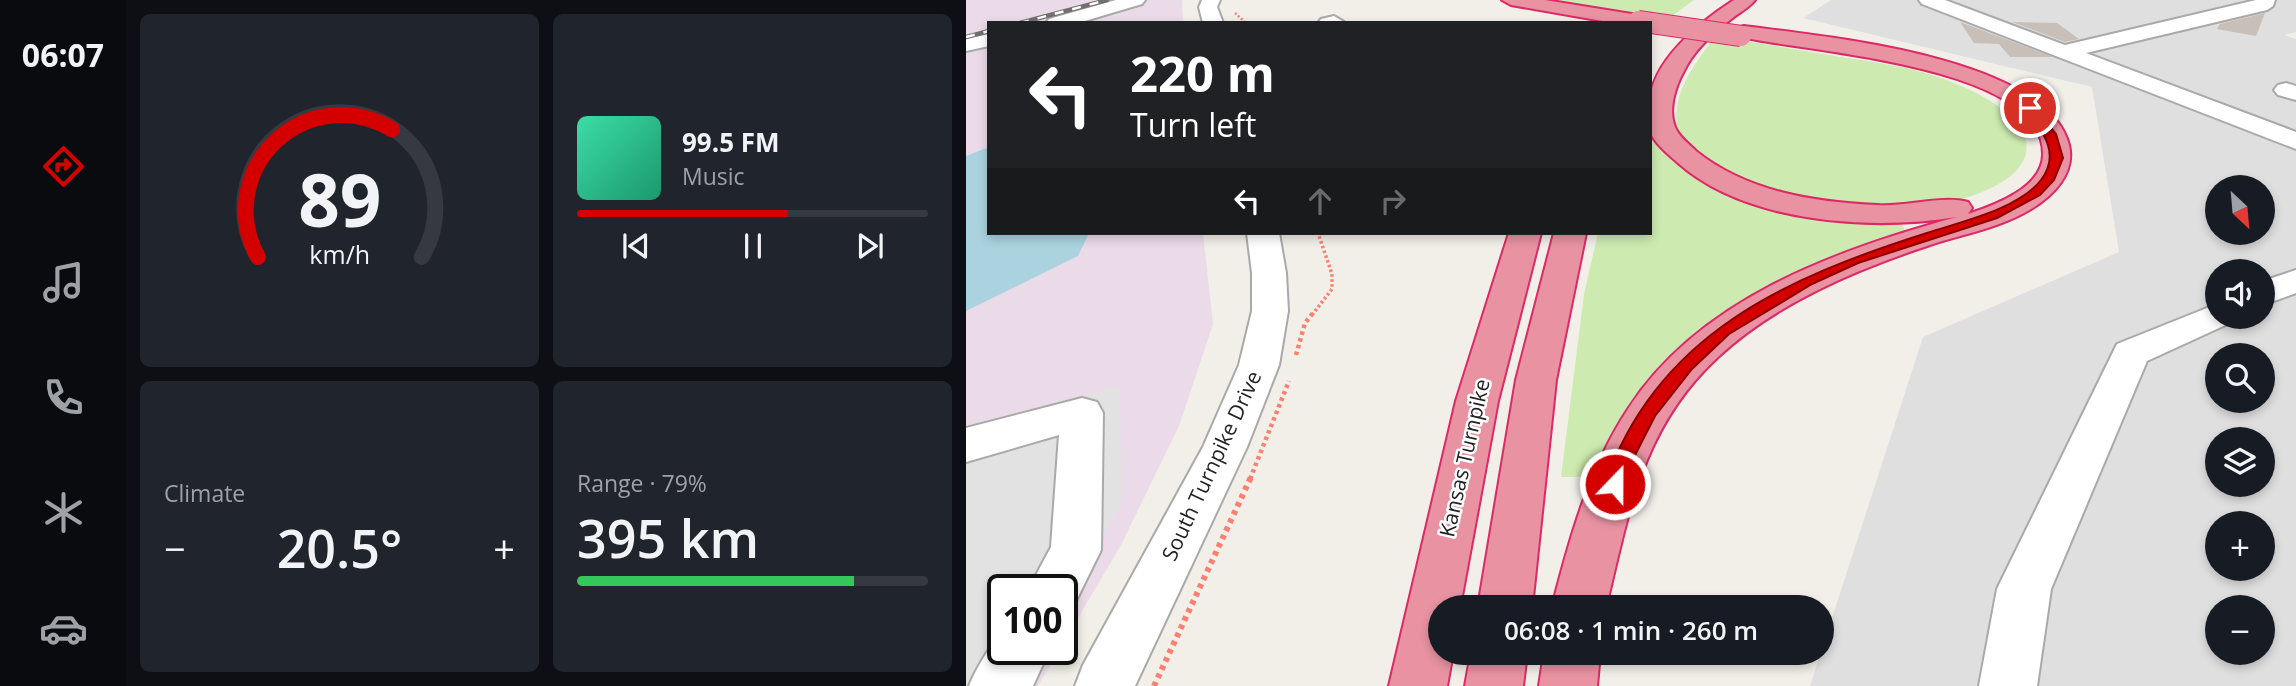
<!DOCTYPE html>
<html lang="en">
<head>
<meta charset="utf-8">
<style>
  body { margin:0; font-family:"Open Sans",sans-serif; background:#20242c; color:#f1f3f6; height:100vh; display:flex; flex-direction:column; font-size:26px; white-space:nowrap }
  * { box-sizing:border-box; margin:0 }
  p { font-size:23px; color:#9ea1a6 }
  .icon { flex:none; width:38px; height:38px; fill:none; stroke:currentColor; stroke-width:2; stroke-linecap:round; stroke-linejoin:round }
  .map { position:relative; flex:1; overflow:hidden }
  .side { display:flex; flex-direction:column; gap:14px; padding:14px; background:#0d0f14; width:840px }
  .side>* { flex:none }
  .guide { position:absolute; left:21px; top:21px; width:665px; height:214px; border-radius:0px; box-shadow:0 4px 10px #0003; background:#202124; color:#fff; overflow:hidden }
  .needle { width:46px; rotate:154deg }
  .fabs { position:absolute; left:1239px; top:175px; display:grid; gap:14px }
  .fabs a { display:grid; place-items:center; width:70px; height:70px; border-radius:50%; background:#171b24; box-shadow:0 4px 10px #0003; font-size:35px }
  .speed { position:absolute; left:21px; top:574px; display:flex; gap:14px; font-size:35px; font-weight:700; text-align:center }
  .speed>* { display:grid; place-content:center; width:91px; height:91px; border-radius:50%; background:#171b24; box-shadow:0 4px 10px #0003; line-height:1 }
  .speed .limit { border:4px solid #111; border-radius:10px; background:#fff; color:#111 }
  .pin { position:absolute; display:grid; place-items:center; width:60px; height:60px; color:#fff; margin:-30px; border:4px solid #fff; border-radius:50%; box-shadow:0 2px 7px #0007 }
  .me { position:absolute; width:77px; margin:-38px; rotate:22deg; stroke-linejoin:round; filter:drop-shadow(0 0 5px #0008) }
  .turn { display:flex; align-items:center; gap:24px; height:147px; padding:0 28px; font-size:32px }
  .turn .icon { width:91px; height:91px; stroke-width:2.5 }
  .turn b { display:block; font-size:49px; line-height:60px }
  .lanes { display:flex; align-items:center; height:66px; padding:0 28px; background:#0003; justify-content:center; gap:35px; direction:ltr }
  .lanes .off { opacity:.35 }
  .big { font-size:52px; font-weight:600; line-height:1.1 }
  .side .widget { flex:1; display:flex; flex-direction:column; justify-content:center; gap:10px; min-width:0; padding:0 24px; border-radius:10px; background:#20242c }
  .side .dial { align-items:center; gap:0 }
  .dial svg { height:182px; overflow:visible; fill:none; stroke:#363941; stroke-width:7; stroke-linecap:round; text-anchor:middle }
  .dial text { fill:#f1f3f6; stroke:none }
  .song { display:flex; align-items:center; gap:21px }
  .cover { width:84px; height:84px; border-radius:10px; background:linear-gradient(135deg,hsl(160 70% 55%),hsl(160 70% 35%)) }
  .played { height:7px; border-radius:4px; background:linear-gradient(90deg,#d40000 60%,#363941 60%) }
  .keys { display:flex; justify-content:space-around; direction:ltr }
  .heat { display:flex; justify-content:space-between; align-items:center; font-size:38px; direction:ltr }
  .charge { height:10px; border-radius:5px; background:linear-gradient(90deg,#34c759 79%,#363941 0) }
  .side .tiles { flex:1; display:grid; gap:14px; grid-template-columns:repeat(2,1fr) }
  .trip { position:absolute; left:462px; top:595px; width:406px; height:70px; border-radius:35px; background:#171b24; box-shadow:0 4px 10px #0003; font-weight:600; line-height:70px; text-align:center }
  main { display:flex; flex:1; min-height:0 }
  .menu { display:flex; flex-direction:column; width:126px; justify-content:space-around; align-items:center; background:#090b0e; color:#9ea1a6 }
  .menu .icon { width:49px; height:49px }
  .menu .current { color:#d40000 }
  .menu b { font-size:32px; color:#f1f3f6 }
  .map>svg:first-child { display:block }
  .residential { fill:#e0dfdf; fill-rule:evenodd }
  .industrial { fill:#ebdbe8 }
  .grass { fill:#cdebb0 }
  .parking { fill:#e2e2e2 }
  .water { fill:#aad3df }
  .building { fill:#c7bfb8 }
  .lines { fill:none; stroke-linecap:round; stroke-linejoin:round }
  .minor-casing { stroke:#a9a9a9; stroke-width:4 }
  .highway-casing { stroke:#dc2a67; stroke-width:4 }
  .path-far3 { stroke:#fa8072; stroke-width:2.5; stroke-dasharray:2 2; stroke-linecap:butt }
  .path-far2 { stroke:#fa8072; stroke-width:3.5; stroke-dasharray:2.5 2.5; stroke-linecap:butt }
  .path-far1 { stroke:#fa8072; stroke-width:4.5; stroke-dasharray:3.5 3.5; stroke-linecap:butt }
  .path { stroke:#fa8072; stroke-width:6; stroke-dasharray:4.5 4.5; stroke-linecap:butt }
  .minor { fill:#fff; fill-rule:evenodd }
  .highway { fill:#e892a2; fill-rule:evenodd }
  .rail-casing { stroke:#707070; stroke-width:4.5 }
  .rail { stroke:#fff; stroke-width:2.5; stroke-dasharray:9; stroke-linecap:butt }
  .highway-bridge-casing { stroke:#dc2a67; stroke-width:22; stroke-linecap:butt }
  .highway-bridge { stroke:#e892a2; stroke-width:20 }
  .route { fill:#d40000; stroke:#8a0000; stroke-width:2 }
  .labels { text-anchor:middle; stroke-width:5; stroke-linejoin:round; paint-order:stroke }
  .street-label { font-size:21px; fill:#222; stroke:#fff }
</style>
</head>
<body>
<main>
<nav class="menu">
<b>06:07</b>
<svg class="icon current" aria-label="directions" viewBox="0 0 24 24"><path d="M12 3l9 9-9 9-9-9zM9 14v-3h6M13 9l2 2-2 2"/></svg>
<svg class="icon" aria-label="music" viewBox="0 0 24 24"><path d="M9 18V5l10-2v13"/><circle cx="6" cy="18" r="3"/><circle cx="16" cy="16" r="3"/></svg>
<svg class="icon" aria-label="phone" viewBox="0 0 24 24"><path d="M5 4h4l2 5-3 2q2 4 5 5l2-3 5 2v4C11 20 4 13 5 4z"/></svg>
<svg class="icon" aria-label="climate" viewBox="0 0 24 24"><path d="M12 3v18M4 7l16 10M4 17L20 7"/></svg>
<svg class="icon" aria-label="car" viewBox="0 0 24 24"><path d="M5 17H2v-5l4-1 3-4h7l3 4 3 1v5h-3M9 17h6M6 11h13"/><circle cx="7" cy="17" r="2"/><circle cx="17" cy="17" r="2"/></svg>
</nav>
<section class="side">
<div class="tiles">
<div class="widget dial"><svg viewBox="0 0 100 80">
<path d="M14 69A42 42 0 1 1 86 69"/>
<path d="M14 69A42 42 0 0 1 73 13" stroke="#d40000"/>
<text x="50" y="56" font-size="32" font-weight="700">89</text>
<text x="50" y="72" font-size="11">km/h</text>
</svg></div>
<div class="widget">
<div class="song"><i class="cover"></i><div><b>99.5 FM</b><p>Music</p></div></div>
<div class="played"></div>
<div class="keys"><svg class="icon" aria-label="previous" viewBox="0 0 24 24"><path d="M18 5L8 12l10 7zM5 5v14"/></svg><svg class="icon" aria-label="pause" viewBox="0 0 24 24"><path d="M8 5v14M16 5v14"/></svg><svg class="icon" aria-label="next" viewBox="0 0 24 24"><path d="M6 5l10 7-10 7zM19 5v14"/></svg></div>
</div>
<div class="widget"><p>Climate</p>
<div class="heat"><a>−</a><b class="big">20.5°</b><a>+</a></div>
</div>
<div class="widget"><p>Range · 79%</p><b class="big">395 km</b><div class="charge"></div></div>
</div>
</section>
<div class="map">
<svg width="1330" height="686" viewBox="0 0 1330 686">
  <rect width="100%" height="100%" fill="#f2efe9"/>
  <path class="residential" d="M 865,0 L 1330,0 L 1330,32 L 1318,35 L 1330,39 L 1330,686 L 844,686 L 957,337 L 1153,252 L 1126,87 L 837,18 ZM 1251,187 L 1297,187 L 1297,233 L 1251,233 ZM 1251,271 L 1297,271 L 1297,317 L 1251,317 ZM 1251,355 L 1297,355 L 1297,401 L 1251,401 ZM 1251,439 L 1297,439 L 1297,485 L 1251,485 ZM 1251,523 L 1297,523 L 1297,569 L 1251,569 ZM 1251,607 L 1297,607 L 1297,653 L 1251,653 Z"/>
  <path class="industrial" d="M 0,0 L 216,0 L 217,23 L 23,23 L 23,233 L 237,233 L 247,324 L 213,426 L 155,545 L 96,645 L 96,590 L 37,590 L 37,649 L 94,649 L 72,686 L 0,686 Z"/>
  <g class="grass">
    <path d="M 590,0 L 728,0 L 702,19 Z"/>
    <path d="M 749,36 C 791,43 833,50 875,57 C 909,62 945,67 978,79 C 1094,122 1086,184 966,206 C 905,217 809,200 755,170 C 739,160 714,147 711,126 C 706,91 730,63 749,36 Z"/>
    <path d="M 684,134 L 688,134 C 720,199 869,224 935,224 L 941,233 L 820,281 L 629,477 L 595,477 L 618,294 L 632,233 L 684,233 Z"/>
  </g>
  <path class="parking" d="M 154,386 L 155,505 L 96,601 L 96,590 L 37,590 L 37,649 L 44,686 L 0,686 L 0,429 Z"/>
  <path class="water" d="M 23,147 L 23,233 L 123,233 L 112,256 L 0,311 L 0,156 Z"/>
  <g class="building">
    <path d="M 1299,13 L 1290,36 L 1251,29 L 1254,24 Z"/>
    <path d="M 994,22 L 1087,57 L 1044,57 L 1033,44 L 1008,43 Z"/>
    <path d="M 1046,22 L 1091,23 L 1113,39 L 1099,42 Z"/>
  </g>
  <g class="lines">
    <g class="minor-casing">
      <g id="minor">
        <path d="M 150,0 L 179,0 L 176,4 L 112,23 L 80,23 L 83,19 Z"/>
        <path d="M 236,0 L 254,0 L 251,7 L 257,23 L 237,23 L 233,7 Z"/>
        <path d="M 953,0 L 979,0 L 1099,45 L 1290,0 L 1309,0 L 1307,6 L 1301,10 L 1120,53 L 1330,132 L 1330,149 L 956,4 Z"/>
        <path d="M 368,16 L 378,22 L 352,23 L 355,19 Z"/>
        <path d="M 23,34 L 23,46 L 0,51 L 0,39 Z"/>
        <path d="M 1320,83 L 1330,86 L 1330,100 L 1312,95 L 1308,90 L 1312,85 Z"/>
        <path d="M 281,233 L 313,233 L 320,273 L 322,311 L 313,365 L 281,447 L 169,686 L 109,686 L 117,665 L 237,447 L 273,365 L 286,311 L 286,273 Z"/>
        <path d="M 1330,270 L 1330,293 L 1297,305 L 1297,281 Z"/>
        <path d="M 1251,304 L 1251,317 L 1268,317 L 1264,323 L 1181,361 L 1085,589 L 1071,686 L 1013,686 L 1031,589 L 1151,344 Z"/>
        <path d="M 116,398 L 131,402 L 137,413 L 135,550 L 107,607 L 96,611 L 96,590 L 62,590 L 85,547 L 93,435 L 0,462 L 0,428 Z"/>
        <path d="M 37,629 L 37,649 L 84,649 L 67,686 L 3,686 C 11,666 24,647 37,629 Z"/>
      </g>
    </g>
    <g class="highway-casing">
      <g id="highway">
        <path d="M 536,0 L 579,0 L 672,15 L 682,21 L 648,23 L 545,5 Z"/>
        <path d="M 768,0 L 789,0 C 783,8 772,13 764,20 C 746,34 728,50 718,71 C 709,87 702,110 709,127 C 713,137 723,144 730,151 C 781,192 848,202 912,205 C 940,207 976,195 1002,202 L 1006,208 L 1002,214 C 1029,205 1076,188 1077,155 C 1079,63 832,52 771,36 L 768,32 L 771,28 L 778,26 C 854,36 1080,56 1103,145 C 1110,173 1087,196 1065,209 C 1034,228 997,234 964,245 C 889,270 810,303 752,357 C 676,427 663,512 640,607 L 586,607 C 603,540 623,468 662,409 C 733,299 870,250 991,217 C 905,231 780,223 712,163 C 703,155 688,143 684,131 C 682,123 684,112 684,104 C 684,62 735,21 768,0 Z"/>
        <path d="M 543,233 L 575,233 L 532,401 L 494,607 L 474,607 L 474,653 L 487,653 L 481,686 L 423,686 L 490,401 Z"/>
        <path d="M 588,233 L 620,233 L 590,380 L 566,607 L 512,607 L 550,380 Z"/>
        <path d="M 505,653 L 561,653 L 557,686 L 499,686 Z"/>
        <path d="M 578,653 L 634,653 L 631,686 L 573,686 Z"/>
      </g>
    </g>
    <path class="path-far3" d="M 269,13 L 280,23"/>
    <path class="path-far2" d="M 346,315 L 366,289 L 366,274 L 352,233"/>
    <g class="path-far1">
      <path d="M 330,355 L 339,323 L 347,313"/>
      <path d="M 284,479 L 323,381"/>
    </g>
    <path class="path" d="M 188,686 L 285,477"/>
    <use href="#minor" class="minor"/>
    <use href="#highway" class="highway"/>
    <g class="rail-casing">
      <g id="rail">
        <path d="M 54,23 L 141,0"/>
        <path d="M 0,37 L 23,31"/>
      </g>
    </g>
    <use href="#rail" class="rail"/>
    <g class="highway-bridge-casing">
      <path id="highway-bridge" d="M 672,21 L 775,36"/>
    </g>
    <use href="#highway-bridge" class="highway-bridge"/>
  </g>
  <path class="route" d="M 1060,106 L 1067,106 L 1090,134 L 1097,158 L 1088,180 L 1074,195 L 1031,218 L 892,263 L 846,284 L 763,334 L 726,369 L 689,416 L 665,463 L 656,489 L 649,491 L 642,489 L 639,484 C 690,334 822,277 961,233 C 994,222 1053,209 1075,180 C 1095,154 1077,131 1060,110 Z"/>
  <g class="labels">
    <g class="street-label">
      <text transform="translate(499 458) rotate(-77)" y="7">Kansas Turnpike</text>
      <text transform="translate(246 466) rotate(-65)" y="7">South Turnpike Drive</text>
    </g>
  </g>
</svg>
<div class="fabs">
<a><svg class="needle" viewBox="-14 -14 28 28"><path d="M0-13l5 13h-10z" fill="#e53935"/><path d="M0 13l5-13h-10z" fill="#9ea1a6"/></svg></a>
<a><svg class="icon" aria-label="sound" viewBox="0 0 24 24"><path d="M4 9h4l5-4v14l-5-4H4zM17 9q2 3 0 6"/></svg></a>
<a><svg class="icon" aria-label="search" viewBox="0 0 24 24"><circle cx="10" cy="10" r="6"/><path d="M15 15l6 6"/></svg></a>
<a><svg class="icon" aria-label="layers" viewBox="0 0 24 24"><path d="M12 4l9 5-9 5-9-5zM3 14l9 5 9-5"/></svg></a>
<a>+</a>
<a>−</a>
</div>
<div class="speed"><div class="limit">100</div></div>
<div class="pin" style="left:1064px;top:108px;background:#d93025"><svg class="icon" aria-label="arrive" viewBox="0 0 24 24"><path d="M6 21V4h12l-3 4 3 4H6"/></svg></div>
<svg class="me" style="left:649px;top:484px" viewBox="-20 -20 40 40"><circle r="17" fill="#d40000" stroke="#fff" stroke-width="3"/><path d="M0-11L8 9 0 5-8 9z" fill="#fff"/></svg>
<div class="trip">06:08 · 1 min · 260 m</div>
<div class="guide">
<div class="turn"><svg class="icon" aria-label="left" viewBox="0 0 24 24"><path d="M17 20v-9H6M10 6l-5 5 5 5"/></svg><div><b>220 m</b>Turn left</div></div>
<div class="lanes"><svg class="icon" aria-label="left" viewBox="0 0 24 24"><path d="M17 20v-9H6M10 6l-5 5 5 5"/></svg><svg class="icon off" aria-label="ahead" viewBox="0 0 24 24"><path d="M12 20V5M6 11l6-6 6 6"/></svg><svg class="icon off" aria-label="right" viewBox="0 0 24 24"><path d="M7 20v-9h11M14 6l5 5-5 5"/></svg></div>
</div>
</div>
</main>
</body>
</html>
